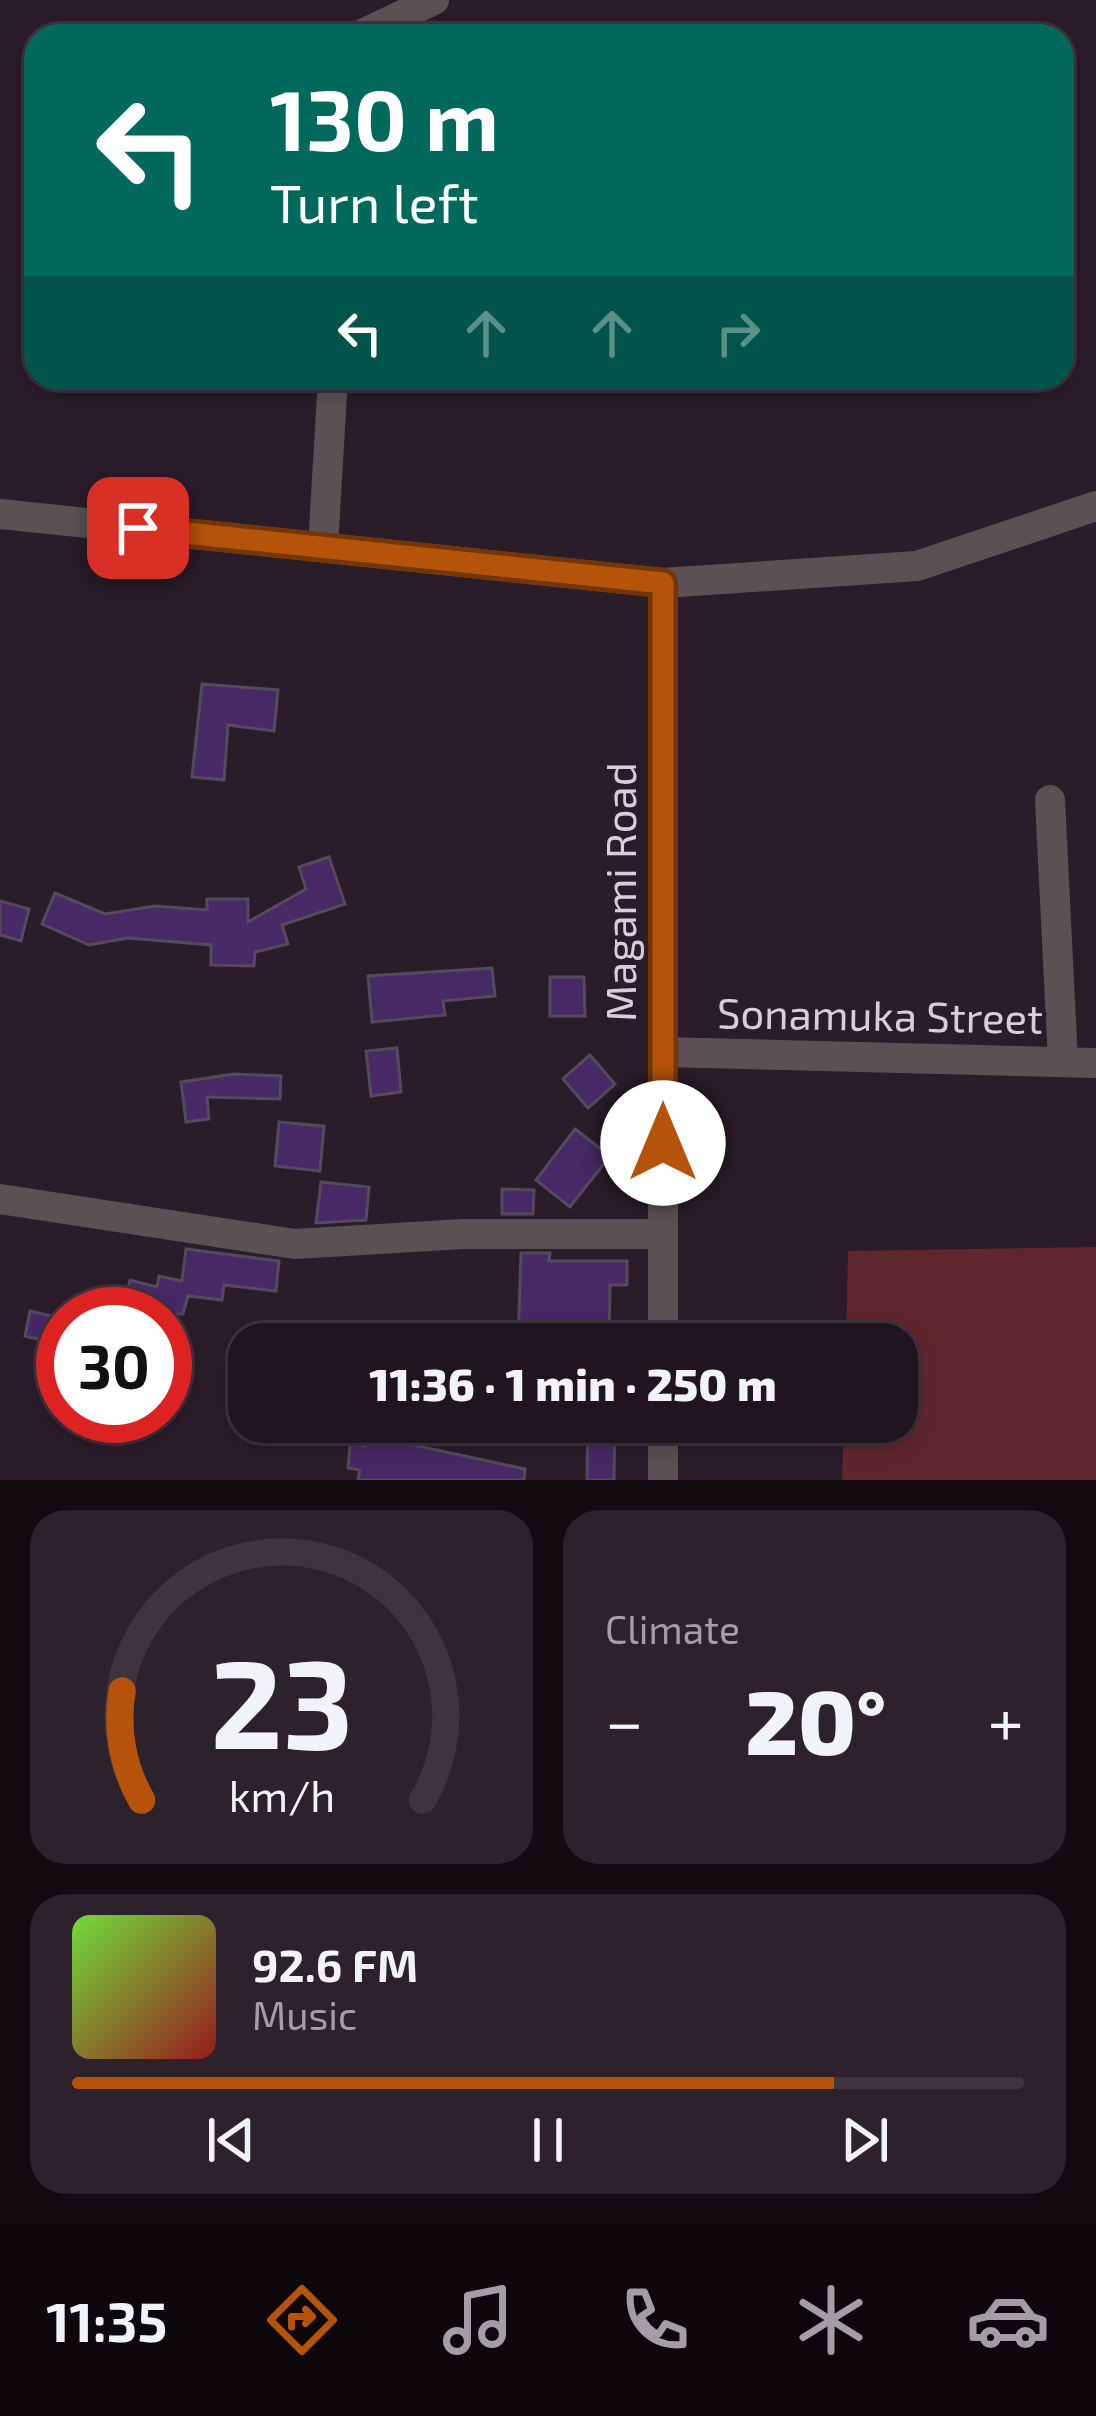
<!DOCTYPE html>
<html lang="en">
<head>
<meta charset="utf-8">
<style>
  body { margin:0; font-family:"Exo 2",sans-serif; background:#2d222c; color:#f1f3f6; height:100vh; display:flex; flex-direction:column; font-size:45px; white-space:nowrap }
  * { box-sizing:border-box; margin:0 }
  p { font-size:39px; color:#a29fa4 }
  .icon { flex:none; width:66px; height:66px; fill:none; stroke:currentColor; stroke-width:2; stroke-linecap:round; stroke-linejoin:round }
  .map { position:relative; height:1480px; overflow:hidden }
  .side { display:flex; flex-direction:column; gap:30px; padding:30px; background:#120c11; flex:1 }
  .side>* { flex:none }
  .banner { position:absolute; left:24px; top:24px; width:1050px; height:366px; border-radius:36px; box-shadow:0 6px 18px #0003,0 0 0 3px #3d343d; background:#00695c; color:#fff; overflow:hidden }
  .speed { position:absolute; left:36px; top:1287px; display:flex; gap:24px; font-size:60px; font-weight:700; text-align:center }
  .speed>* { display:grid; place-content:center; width:156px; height:156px; border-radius:50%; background:#20151f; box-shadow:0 6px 18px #0003,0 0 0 3px #3d343d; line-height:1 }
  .speed .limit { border:18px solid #d22; background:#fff; color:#111 }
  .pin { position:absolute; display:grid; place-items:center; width:102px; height:102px; color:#fff; margin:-51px; border-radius:24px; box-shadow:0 6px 18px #0006 }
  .me { position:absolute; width:132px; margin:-66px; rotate:0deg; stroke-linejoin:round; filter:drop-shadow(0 0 9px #0008) }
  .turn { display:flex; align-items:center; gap:42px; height:252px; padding:0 48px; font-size:54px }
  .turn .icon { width:156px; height:156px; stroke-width:2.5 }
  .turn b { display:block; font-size:84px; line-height:102px }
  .lanes { display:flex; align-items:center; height:114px; padding:0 48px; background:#0003; justify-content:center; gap:60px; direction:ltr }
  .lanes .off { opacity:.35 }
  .big { font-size:90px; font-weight:800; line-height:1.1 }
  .side .card { flex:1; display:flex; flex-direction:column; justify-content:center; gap:18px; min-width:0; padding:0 42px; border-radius:36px; background:#2d222c }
  .side .dial { align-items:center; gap:0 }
  .dial svg { height:312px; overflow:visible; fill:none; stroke:#3d343d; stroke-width:7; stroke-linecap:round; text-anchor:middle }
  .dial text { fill:#f1f3f6; stroke:none }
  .song { display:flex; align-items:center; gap:36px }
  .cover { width:144px; height:144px; border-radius:18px; background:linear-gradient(135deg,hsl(100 70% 55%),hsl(0 70% 35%)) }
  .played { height:12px; border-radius:6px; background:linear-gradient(90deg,#b45309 80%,#3d343d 80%) }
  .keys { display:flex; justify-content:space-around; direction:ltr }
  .heat { display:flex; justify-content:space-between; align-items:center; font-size:66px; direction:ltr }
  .side .tiles { flex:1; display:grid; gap:30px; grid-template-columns:1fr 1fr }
  .card:last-child { grid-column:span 2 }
  .trip { position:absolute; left:228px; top:1323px; width:690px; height:120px; border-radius:36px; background:#20151f; box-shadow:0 6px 18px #0003,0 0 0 3px #3d343d; font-weight:800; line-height:120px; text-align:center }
  .dock { display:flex; height:192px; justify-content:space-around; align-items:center; background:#0d080c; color:#a29fa4 }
  .dock .icon { width:84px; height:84px }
  .dock .on { color:#b45309 }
  .dock b { font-size:54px; color:#f1f3f6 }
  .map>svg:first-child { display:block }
  .green { fill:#5f272d }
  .building { fill:#462965; stroke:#524a5d; stroke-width:3 }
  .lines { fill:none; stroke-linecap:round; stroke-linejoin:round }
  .minor { stroke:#5b5155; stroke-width:30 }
  .route-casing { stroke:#753606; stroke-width:30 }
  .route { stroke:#b45309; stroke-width:21 }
  .labels { text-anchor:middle; stroke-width:9; stroke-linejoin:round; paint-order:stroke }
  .street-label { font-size:42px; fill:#d7ced7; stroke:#2a1c29 }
</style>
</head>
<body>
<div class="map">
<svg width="1096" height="1480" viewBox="0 0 1096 1480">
  <rect width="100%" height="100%" fill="#2a1c29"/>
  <path class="green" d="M 1096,1247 L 1096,1480 L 842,1480 L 844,1422 L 897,1422 L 897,1344 L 846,1344 L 848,1251 Z"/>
  <g class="building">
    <path d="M 202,684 L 278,690 L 274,731 L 228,725 L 224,780 L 192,777 Z"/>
    <path d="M 329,857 L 345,904 L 282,925 L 288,944 L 255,952 L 254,966 L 211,965 L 211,945 L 128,938 L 89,945 L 42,924 L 55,893 L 105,914 L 155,906 L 207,910 L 207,899 L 248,899 L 248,922 L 306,889 L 299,867 Z"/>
    <path d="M 0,901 L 29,909 L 21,941 L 0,935 Z"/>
    <path d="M 492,968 L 495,996 L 443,1001 L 445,1015 L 372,1022 L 368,976 Z"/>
    <path d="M 550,977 L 584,977 L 585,1016 L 550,1016 Z"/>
    <path d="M 397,1048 L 401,1092 L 371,1096 L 366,1051 Z"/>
    <path d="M 590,1055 L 615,1084 L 588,1108 L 563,1079 Z"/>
    <path d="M 234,1074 L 281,1076 L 280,1099 L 207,1097 L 209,1119 L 186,1122 L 181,1082 Z"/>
    <path d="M 279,1122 L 324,1126 L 320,1171 L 275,1166 Z"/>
    <path d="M 575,1129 L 610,1156 L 570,1207 L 536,1180 Z"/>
    <path d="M 321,1182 L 369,1187 L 366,1220 L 316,1223 Z"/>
    <path d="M 502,1189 L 534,1190 L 533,1214 L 502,1214 Z"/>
    <path d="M 186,1249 L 279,1261 L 276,1291 L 224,1285 L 222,1300 L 188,1296 L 183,1314 L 122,1314 L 130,1280 L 157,1287 L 159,1276 L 182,1281 Z"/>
    <path d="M 521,1253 L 550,1253 L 549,1261 L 627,1261 L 627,1285 L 610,1285 L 609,1344 L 518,1344 Z"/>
    <path d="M 30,1311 L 63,1319 L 63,1345 L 25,1336 Z"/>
    <path d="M 588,1422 L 615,1422 L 614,1480 L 587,1480 Z"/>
    <path d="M 367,1435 L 525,1469 L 524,1480 L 358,1480 L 360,1470 L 348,1468 L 350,1444 L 365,1446 Z"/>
  </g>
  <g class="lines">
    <g class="minor">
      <path d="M 358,36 L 434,0"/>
      <path d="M 0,514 L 663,583 L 917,566 L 1096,506"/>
      <path d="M 323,546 L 333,378"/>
      <path d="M 1050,800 L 1063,1062"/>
      <path d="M 663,1052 L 1096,1063"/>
      <path d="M 0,1199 L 295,1244 L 463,1234 L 663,1234"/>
      <path d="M 663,1344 L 663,583"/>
      <path d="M 663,1480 L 663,1422"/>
    </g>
  </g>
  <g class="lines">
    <g class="route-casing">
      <path id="route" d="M 138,528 L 663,583 L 663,1143"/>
    </g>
    <use href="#route" class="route"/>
  </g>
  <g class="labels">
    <g class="street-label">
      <text transform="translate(621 892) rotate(-90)" y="15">Magami Road</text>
      <text transform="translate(880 1016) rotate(1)" y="15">Sonamuka Street</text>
    </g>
  </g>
</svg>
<div class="speed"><div class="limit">30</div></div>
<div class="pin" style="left:138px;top:528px;background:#d93025"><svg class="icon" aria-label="arrive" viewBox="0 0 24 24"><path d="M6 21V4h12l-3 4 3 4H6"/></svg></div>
<svg class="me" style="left:663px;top:1143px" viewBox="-20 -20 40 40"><circle r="19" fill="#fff"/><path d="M0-13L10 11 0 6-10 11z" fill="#b45309"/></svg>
<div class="trip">11:36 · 1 min · 250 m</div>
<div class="banner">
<div class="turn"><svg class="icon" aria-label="left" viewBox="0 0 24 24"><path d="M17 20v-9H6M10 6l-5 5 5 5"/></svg><div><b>130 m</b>Turn left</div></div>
<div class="lanes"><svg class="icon" aria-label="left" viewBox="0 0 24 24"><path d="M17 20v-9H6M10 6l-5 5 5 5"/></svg><svg class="icon off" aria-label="ahead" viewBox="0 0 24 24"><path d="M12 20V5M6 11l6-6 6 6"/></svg><svg class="icon off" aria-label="ahead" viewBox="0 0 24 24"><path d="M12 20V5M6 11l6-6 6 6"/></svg><svg class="icon off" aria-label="right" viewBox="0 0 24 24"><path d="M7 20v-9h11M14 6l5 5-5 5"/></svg></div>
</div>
</div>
<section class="side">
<div class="tiles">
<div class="card dial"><svg viewBox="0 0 100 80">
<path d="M14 69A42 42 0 1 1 86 69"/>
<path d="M14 69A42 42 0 0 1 9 41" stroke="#b45309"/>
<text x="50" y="56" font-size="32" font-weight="700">23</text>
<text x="50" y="72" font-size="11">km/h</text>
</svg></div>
<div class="card"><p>Climate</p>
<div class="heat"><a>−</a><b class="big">20°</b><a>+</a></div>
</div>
<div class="card">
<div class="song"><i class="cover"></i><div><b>92.6 FM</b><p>Music</p></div></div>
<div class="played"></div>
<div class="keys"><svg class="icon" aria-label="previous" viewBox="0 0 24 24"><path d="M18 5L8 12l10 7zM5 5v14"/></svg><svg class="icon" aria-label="pause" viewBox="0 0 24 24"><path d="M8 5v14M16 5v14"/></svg><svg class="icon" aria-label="next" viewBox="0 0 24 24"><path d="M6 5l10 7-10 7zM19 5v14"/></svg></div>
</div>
</div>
</section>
<nav class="dock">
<b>11:35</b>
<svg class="icon on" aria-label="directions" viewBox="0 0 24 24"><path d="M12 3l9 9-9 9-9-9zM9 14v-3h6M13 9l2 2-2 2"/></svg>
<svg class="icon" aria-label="music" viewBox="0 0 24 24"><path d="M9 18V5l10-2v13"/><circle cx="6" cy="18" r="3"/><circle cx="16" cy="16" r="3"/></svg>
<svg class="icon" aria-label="phone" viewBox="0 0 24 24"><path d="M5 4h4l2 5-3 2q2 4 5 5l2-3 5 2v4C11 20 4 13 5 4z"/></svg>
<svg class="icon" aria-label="climate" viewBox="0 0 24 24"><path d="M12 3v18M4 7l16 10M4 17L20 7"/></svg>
<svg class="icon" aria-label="car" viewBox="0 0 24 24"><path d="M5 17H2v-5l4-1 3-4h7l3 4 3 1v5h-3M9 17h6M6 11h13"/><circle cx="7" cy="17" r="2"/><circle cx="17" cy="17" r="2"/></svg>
</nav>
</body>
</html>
